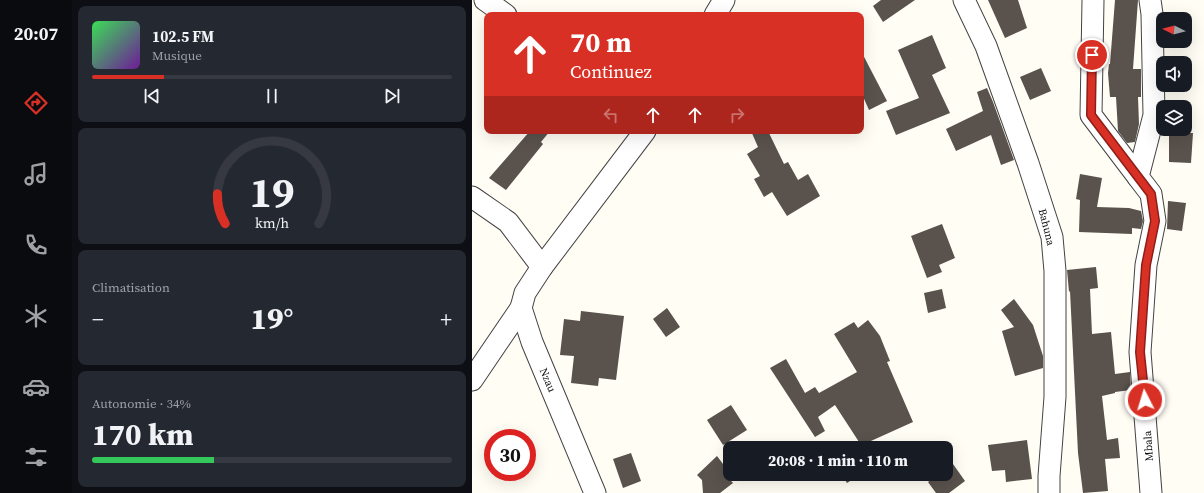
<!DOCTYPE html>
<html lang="fr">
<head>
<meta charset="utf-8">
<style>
  body { margin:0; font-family:"Source Serif 4",serif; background:#242831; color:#f1f3f6; height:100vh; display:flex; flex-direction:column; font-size:15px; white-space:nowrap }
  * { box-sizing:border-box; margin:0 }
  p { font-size:13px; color:#9ea1a6 }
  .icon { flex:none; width:22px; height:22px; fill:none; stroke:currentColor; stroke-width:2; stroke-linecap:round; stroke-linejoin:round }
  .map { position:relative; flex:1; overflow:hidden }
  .panel { display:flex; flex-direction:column; gap:6px; padding:6px; background:#0d0f14; width:400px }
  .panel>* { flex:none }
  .hud { position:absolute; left:12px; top:12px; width:380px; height:122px; border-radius:8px; box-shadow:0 4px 16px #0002; background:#d93025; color:#fff; overflow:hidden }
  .needle { width:26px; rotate:276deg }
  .buttons { position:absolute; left:684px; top:12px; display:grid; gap:8px }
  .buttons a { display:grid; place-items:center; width:36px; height:36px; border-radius:8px; background:#171b24; box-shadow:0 4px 16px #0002; font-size:20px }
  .speed { position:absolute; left:12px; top:429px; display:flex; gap:8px; font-size:20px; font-weight:700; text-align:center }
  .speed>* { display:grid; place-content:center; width:52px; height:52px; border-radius:50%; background:#171b24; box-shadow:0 4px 16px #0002; line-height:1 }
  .speed .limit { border:6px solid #d22; background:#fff; color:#111 }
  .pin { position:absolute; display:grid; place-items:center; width:34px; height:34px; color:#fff; margin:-17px; border:2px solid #fff; border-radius:50%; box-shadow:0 1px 4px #0007 }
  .me { position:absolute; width:44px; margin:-22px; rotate:355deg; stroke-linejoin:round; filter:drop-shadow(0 0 3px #0008) }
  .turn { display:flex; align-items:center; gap:14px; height:84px; padding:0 20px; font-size:18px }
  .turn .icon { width:52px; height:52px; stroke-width:2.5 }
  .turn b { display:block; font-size:28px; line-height:34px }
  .lanes { display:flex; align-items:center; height:38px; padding:0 20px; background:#0003; justify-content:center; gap:20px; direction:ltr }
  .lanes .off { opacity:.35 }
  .big { font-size:30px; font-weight:800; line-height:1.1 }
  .panel .widget { flex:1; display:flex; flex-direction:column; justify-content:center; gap:6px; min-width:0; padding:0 14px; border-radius:8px; background:#242831 }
  .panel .dial { align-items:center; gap:0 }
  .dial svg { height:104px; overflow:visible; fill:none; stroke:#363941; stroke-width:7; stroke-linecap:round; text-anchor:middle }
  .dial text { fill:#f1f3f6; stroke:none }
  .song { display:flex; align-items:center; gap:12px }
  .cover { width:48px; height:48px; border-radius:6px; background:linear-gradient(135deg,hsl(130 70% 55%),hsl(280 70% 35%)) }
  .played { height:4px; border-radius:2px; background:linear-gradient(90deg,#d93025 20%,#363941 20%) }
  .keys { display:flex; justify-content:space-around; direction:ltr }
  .heat { display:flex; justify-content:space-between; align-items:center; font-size:22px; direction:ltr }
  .charge { height:6px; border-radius:3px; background:linear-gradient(90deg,#34c759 34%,#363941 0) }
  .trip { position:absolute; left:251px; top:441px; width:230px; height:40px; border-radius:8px; background:#171b24; box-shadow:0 4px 16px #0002; font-weight:800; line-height:40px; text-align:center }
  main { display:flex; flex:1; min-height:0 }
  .dock { display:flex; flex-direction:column; width:72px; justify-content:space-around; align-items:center; background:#090b0e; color:#9ea1a6 }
  .dock .icon { width:28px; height:28px }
  .dock .current { color:#d93025 }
  .dock b { font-size:18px; color:#f1f3f6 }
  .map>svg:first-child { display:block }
  .building { fill:#5a524c }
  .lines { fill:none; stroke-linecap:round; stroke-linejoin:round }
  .minor-casing { stroke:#434343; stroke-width:23 }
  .minor { stroke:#fff; stroke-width:21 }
  .route-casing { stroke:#8d1f18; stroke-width:10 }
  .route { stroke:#d93025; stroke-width:7 }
  .labels { text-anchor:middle; stroke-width:4; stroke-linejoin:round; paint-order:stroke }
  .street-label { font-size:11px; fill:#101010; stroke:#fff }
</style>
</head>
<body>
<main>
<nav class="dock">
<b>20:07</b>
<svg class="icon current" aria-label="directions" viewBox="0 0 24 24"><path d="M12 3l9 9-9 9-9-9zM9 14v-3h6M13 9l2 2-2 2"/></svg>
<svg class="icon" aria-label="music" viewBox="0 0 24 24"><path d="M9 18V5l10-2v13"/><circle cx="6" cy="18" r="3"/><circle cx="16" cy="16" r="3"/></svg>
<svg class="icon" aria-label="phone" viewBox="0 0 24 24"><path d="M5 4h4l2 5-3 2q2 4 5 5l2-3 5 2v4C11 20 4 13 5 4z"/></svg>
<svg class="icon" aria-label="climate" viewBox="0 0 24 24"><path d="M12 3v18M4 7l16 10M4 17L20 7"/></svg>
<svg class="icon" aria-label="car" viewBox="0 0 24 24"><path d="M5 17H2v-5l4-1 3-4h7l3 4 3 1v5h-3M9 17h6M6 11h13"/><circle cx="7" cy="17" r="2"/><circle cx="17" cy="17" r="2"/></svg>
<svg class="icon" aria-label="filters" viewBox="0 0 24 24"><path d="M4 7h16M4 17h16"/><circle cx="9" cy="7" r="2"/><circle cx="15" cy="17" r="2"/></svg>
</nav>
<section class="panel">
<div class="widget">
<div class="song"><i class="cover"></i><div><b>102.5 FM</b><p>Musique</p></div></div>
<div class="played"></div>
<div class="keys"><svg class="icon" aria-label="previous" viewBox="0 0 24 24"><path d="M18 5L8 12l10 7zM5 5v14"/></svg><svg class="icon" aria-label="pause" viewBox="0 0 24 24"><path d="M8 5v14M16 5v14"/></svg><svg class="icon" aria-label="next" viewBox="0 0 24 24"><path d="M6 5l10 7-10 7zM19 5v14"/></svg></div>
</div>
<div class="widget dial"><svg viewBox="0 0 100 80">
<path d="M14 69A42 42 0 1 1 86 69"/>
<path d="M14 69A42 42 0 0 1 8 46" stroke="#d93025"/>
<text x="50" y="56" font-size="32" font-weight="700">19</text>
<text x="50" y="72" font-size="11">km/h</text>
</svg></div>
<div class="widget"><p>Climatisation</p>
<div class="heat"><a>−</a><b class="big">19°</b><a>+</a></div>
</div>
<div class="widget"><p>Autonomie · 34%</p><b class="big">170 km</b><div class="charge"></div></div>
</section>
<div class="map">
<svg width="732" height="493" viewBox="0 0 732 493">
  <rect width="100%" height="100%" fill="#fffdf4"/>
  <g class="building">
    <path d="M 409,0 L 443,0 L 411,22 L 401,6 Z"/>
    <path d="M 516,0 L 546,0 L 555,28 L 533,38 Z"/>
    <path d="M 643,0 L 666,0 L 661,69 L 669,69 L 669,97 L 666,97 L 667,124 L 663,142 L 655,143 L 646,131 L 644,97 L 638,97 L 636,73 L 637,64 L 638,64 Z"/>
    <path d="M 460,35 L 474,68 L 460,75 L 478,113 L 424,135 L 414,111 L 447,98 L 426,50 Z"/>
    <path d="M 389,51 L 415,101 L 397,110 L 389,92 Z"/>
    <path d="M 569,68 L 579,91 L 558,100 L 548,77 Z"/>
    <path d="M 515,88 L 521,102 L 542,160 L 529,165 L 519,135 L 484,151 L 474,129 L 511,111 L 505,92 Z"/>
    <path d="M 58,131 L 78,131 L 69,142 L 71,144 L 34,190 L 17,178 Z"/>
    <path d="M 279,131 L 296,131 L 312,164 L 316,162 L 326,180 L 336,174 L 348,196 L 315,216 L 300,192 L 292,197 L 282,179 L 288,176 L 275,154 L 286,147 Z"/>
    <path d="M 697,132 L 721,133 L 719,163 L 697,162 Z"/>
    <path d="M 608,174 L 630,178 L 625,207 L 657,208 L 669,211 L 671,221 L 669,229 L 660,228 L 660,234 L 607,232 L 608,200 L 604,199 Z"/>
    <path d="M 696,201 L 714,203 L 710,231 L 695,229 Z"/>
    <path d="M 470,224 L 483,258 L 467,265 L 470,272 L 455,278 L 439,236 Z"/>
    <path d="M 624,267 L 626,288 L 618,289 L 620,334 L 639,332 L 643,374 L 658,372 L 659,390 L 643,392 L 643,393 L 630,396 L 635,440 L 646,438 L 648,458 L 633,459 L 636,491 L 611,493 L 606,453 L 598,291 L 597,292 L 595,270 Z"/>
    <path d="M 470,289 L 474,308 L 456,313 L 452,293 Z"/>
    <path d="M 542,299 L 561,325 L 571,356 L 571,368 L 543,376 L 530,331 L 542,327 L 529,310 Z"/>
    <path d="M 195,308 L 208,327 L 194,337 L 181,319 Z"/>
    <path d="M 109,311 L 152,316 L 144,380 L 127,378 L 126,386 L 99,383 L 102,356 L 88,355 L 92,319 L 108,321 Z"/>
    <path d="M 396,320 L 408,336 L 418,361 L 415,362 L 441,422 L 390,445 L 392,448 L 383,448 L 389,445 L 363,405 L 346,417 L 353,431 L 343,437 L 298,368 L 314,359 L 333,393 L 343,387 L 347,393 L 385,372 L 362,334 L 382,322 L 386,328 Z"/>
    <path d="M 259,405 L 275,430 L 251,445 L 235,420 Z"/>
    <path d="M 555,440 L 560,479 L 534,482 L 533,470 L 520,471 L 516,445 Z"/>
    <path d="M 159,453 L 169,481 L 151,488 L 141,459 Z"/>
    <path d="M 245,456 L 257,472 L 254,475 L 261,483 L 248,493 L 231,493 L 230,480 L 225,475 Z"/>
    <path d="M 481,464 L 493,481 L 477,493 L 464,493 L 456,482 L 467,474 L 474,474 L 474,469 Z"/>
    <path d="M 369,474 L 389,474 L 375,483 Z"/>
  </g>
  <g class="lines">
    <g class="minor-casing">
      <g id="minor">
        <path d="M 13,0 L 34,15"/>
        <path d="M 492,0 L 514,46 L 556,163 L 580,237 L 583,271 L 583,397 L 577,476 L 577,493"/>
        <path d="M 621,0 L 619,115 L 666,177"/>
        <path d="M 678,0 L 680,14 L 682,115 L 666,177 L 679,194 L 683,221 L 674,265 L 668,352 L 679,493"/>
        <path d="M 243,15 L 252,0"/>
        <path d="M 0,197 L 36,222 L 70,267"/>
        <path d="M 0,380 L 49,308"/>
        <path d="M 123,493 L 60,342 L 49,308 L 53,293 L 70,267 L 173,131"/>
      </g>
    </g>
    <use href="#minor" class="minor"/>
  </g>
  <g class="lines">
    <g class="route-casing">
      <path id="route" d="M 620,55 L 619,115 L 679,194 L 683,221 L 674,265 L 668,352 L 673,400"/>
    </g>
    <use href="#route" class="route"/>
  </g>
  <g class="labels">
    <g class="street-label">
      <text transform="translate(575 227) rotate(76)" y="4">Bahuna</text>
      <text transform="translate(76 380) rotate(67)" y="4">Nzau</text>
      <text transform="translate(676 446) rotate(-94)" y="4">Mbala</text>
    </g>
  </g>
</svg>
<div class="buttons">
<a><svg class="needle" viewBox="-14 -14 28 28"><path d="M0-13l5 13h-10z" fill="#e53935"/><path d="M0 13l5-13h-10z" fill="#9ea1a6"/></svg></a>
<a><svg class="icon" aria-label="sound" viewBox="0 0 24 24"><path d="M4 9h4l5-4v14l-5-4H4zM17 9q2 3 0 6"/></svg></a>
<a><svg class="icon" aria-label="layers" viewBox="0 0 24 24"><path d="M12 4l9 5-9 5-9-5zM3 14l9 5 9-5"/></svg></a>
</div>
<div class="speed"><div class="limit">30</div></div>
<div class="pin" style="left:620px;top:55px;background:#d93025"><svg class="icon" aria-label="arrive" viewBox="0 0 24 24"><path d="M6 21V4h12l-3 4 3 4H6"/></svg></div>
<svg class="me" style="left:673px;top:400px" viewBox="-20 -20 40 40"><circle r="17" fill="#d93025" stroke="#fff" stroke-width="3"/><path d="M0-11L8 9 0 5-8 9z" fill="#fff"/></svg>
<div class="trip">20:08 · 1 min · 110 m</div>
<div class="hud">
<div class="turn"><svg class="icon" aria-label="ahead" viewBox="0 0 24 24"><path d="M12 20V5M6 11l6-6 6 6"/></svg><div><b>70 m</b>Continuez</div></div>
<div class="lanes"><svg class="icon off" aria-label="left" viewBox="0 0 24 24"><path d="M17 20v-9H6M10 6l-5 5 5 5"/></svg><svg class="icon" aria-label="ahead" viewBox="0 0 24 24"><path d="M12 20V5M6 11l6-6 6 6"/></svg><svg class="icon" aria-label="ahead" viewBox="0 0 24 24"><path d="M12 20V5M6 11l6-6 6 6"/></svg><svg class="icon off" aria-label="right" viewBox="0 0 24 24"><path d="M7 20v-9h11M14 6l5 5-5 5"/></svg></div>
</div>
</div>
</main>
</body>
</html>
